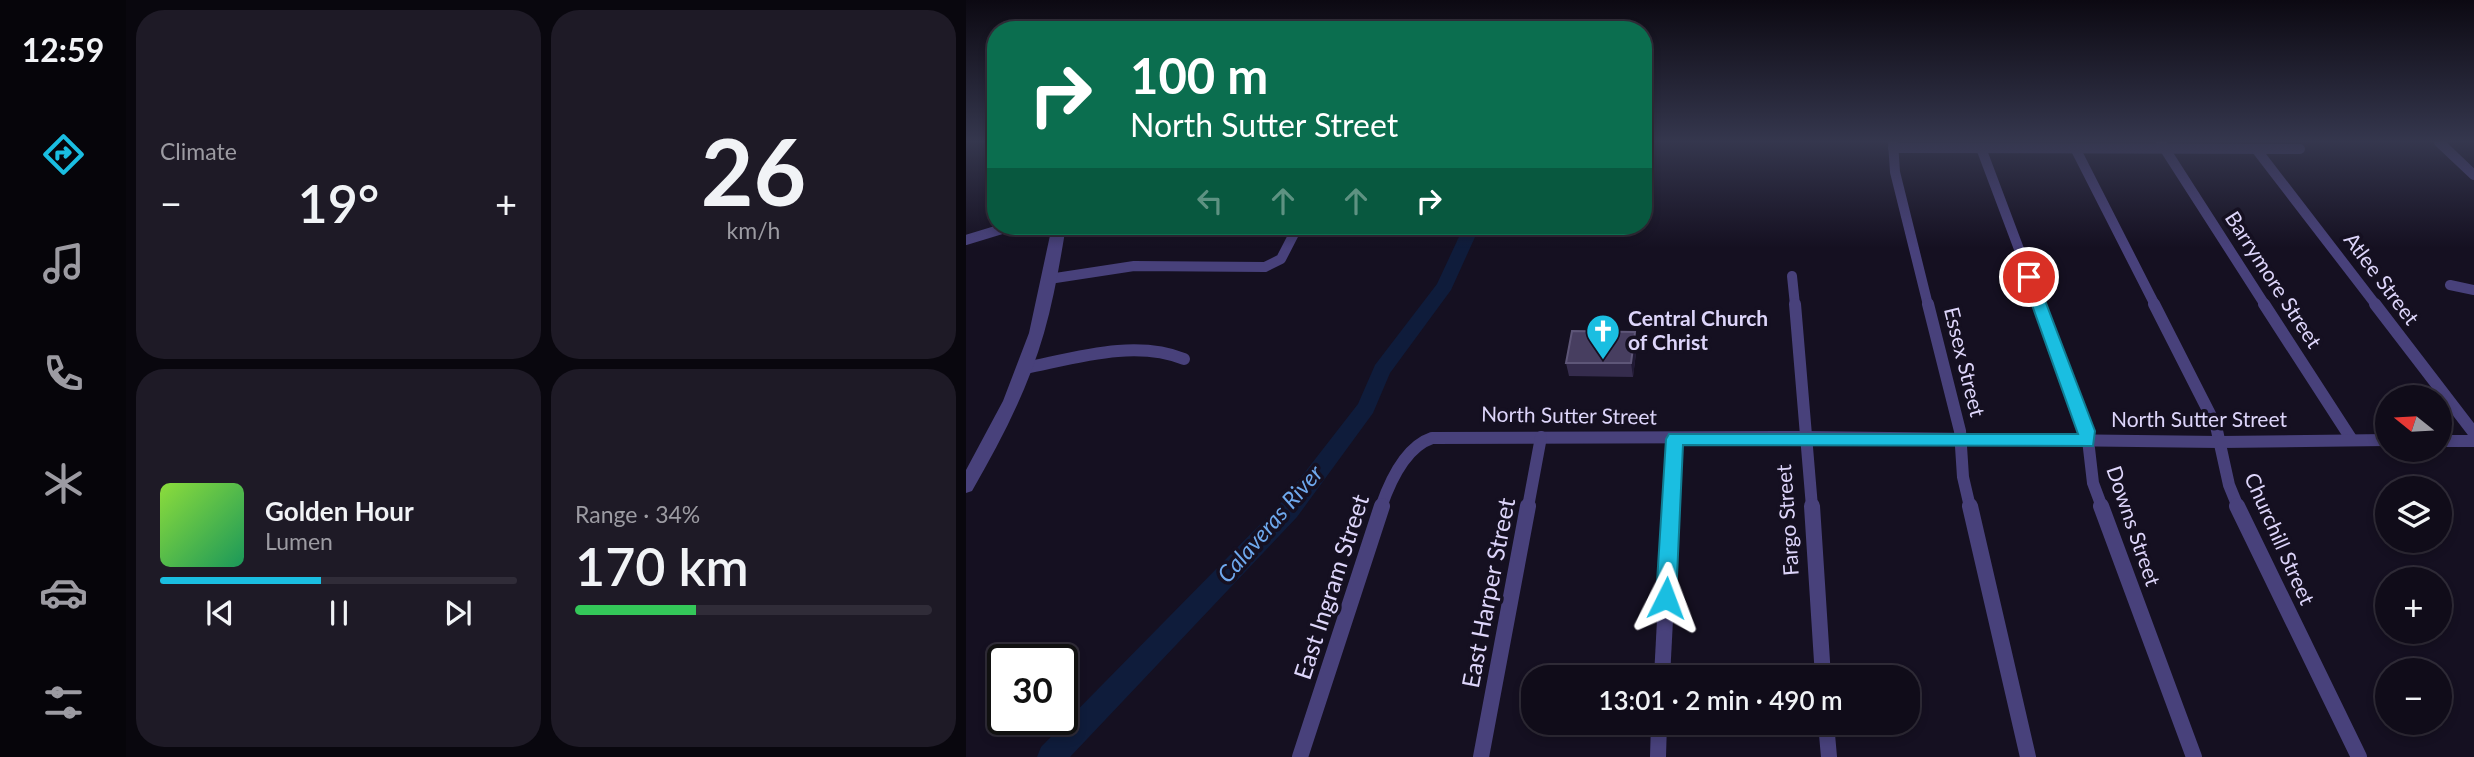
<!DOCTYPE html>
<html lang="en">
<head>
<meta charset="utf-8">
<style>
  body { margin:0; font-family:Lato,sans-serif; background:#1e1a26; color:#f1f3f6; height:100vh; display:flex; flex-direction:column; font-size:26px; white-space:nowrap }
  * { box-sizing:border-box; margin:0 }
  p { font-size:23px; color:#9c9ba2 }
  .icon { flex:none; width:38px; height:38px; fill:none; stroke:currentColor; stroke-width:2; stroke-linecap:round; stroke-linejoin:round }
  .map { position:relative; flex:1; overflow:hidden }
  .panel { display:flex; flex-direction:column; gap:10px; padding:10px; background:#09070e; width:840px }
  .panel>* { flex:none }
  .hud { position:absolute; left:21px; top:21px; width:665px; height:214px; border-radius:28px; box-shadow:0 4px 10px #0003,0 0 0 2px #302c38; background:#0b6e4f; color:#fff; overflow:hidden }
  .needle { width:46px; rotate:288deg }
  .tools { position:absolute; left:1409px; top:385px; display:grid; gap:14px }
  .tools a { display:grid; place-items:center; width:77px; height:77px; border-radius:50%; background:#100c19; box-shadow:0 4px 10px #0003,0 0 0 2px #302c38; font-size:35px }
  .speed { position:absolute; left:21px; top:644px; display:flex; gap:14px; font-size:35px; font-weight:700; text-align:center }
  .speed>* { display:grid; place-content:center; width:91px; height:91px; border-radius:50%; background:#100c19; box-shadow:0 4px 10px #0003,0 0 0 2px #302c38; line-height:1 }
  .speed .limit { border:4px solid #111; border-radius:10px; background:#fff; color:#111 }
  .pin { position:absolute; display:grid; place-items:center; width:60px; height:60px; color:#fff; margin:-30px; border:4px solid #fff; border-radius:50%; box-shadow:0 2px 7px #0007 }
  .me { position:absolute; width:77px; margin:-38px; rotate:3deg; stroke-linejoin:round; filter:drop-shadow(0 0 5px #0008) }
  .turn { display:flex; align-items:center; gap:24px; height:147px; padding:0 28px; font-size:32px }
  .turn .icon { width:91px; height:91px; stroke-width:2.5 }
  .turn b { display:block; font-size:49px; line-height:60px }
  .lanes { display:flex; align-items:center; height:66px; padding:0 28px; background:#0003; justify-content:center; gap:35px; direction:ltr }
  .lanes .off { opacity:.35 }
  .big { font-size:52px; font-weight:600; line-height:1.1 }
  .panel .card { flex:1; display:flex; flex-direction:column; justify-content:center; gap:10px; min-width:0; padding:0 24px; border-radius:28px; background:#1e1a26 }
  .panel .dial { align-items:center; gap:0 }
  .dial b { font-size:91px; line-height:1 }
  .song { display:flex; align-items:center; gap:21px }
  .cover { width:84px; height:84px; border-radius:10px; background:linear-gradient(135deg,hsl(90 70% 55%),hsl(150 70% 35%)) }
  .played { height:7px; border-radius:4px; background:linear-gradient(90deg,#1abee1 45%,#302c38 45%) }
  .keys { display:flex; justify-content:space-around; direction:ltr }
  .heat { display:flex; justify-content:space-between; align-items:center; font-size:38px; direction:ltr }
  .charge { height:10px; border-radius:5px; background:linear-gradient(90deg,#34c759 34%,#302c38 0) }
  .panel .tiles { flex:1; display:grid; gap:10px; grid-template-columns:repeat(2,1fr) }
  .trip { position:absolute; left:555px; top:665px; width:399px; height:70px; border-radius:28px; background:#100c19; box-shadow:0 4px 10px #0003,0 0 0 2px #302c38; font-weight:600; line-height:70px; text-align:center }
  main { display:flex; flex:1; min-height:0 }
  .tabs { display:flex; flex-direction:column; width:126px; justify-content:space-around; align-items:center; background:#06050a; color:#9c9ba2 }
  .tabs .icon { width:49px; height:49px }
  .tabs .selected { color:#1abee1 }
  .tabs b { font-size:32px; color:#f1f3f6 }
  .map>svg:first-child { display:block }
  .lines { fill:none; stroke-linecap:round; stroke-linejoin:round }
  .river { fill:#0f1c3b; fill-rule:evenodd }
  .minor-far2 { stroke:#48417b; stroke-width:10 }
  .minor-far1 { stroke:#48417b; stroke-width:12 }
  .minor { stroke:#48417b; stroke-width:16 }
  .tertiary { fill:#48417b; fill-rule:evenodd }
  .wall { fill:#352c4d }
  .shaded-wall { fill:#201934 }
  .building { fill:#473e60; stroke:#5e5678; stroke-width:2 }
  .route { fill:#1abee1; stroke:#117c92; stroke-width:2 }
  .labels { text-anchor:middle; stroke-width:7; stroke-linejoin:round; paint-order:stroke }
  .street-label { font-size:21px; fill:#ddd5fa; stroke:#151021 }
  .poi-label { font-size:21px; font-weight:bold; fill:#ddd5fa; stroke:#151021; text-anchor:start }
  .water-label { font-size:23px; font-style:italic; fill:#6fa9ee; stroke:#151021 }
  .near-street-label { font-size:24px; fill:#ddd5fa; stroke:#151021 }
</style>
</head>
<body>
<main>
<nav class="tabs">
<b>12:59</b>
<svg class="icon selected" aria-label="directions" viewBox="0 0 24 24"><path d="M12 3l9 9-9 9-9-9zM9 14v-3h6M13 9l2 2-2 2"/></svg>
<svg class="icon" aria-label="music" viewBox="0 0 24 24"><path d="M9 18V5l10-2v13"/><circle cx="6" cy="18" r="3"/><circle cx="16" cy="16" r="3"/></svg>
<svg class="icon" aria-label="phone" viewBox="0 0 24 24"><path d="M5 4h4l2 5-3 2q2 4 5 5l2-3 5 2v4C11 20 4 13 5 4z"/></svg>
<svg class="icon" aria-label="climate" viewBox="0 0 24 24"><path d="M12 3v18M4 7l16 10M4 17L20 7"/></svg>
<svg class="icon" aria-label="car" viewBox="0 0 24 24"><path d="M5 17H2v-5l4-1 3-4h7l3 4 3 1v5h-3M9 17h6M6 11h13"/><circle cx="7" cy="17" r="2"/><circle cx="17" cy="17" r="2"/></svg>
<svg class="icon" aria-label="filters" viewBox="0 0 24 24"><path d="M4 7h16M4 17h16"/><circle cx="9" cy="7" r="2"/><circle cx="15" cy="17" r="2"/></svg>
</nav>
<section class="panel">
<div class="tiles">
<div class="card"><p>Climate</p>
<div class="heat"><a>−</a><b class="big">19°</b><a>+</a></div>
</div>
<div class="card dial"><b>26</b><p>km/h</p></div>
<div class="card">
<div class="song"><i class="cover"></i><div><b>Golden Hour</b><p>Lumen</p></div></div>
<div class="played"></div>
<div class="keys"><svg class="icon" aria-label="previous" viewBox="0 0 24 24"><path d="M18 5L8 12l10 7zM5 5v14"/></svg><svg class="icon" aria-label="pause" viewBox="0 0 24 24"><path d="M8 5v14M16 5v14"/></svg><svg class="icon" aria-label="next" viewBox="0 0 24 24"><path d="M6 5l10 7-10 7zM19 5v14"/></svg></div>
</div>
<div class="card"><p>Range · 34%</p><b class="big">170 km</b><div class="charge"></div></div>
</div>
</section>
<div class="map">
<svg width="1508" height="757" viewBox="0 0 1508 757">
  <rect width="100%" height="100%" fill="#151021"/>
  <g class="lines">
    <path class="river" d="M 498,226 L 514,226 L 485,290 L 424,373 L 407,413 L 331,517 L 104,757 L 71,757 L 75,747 L 315,503 L 392,404 L 409,365 L 471,284 Z"/>
    <g class="minor-far2">
      <path d="M 927,142 L 929,172 L 962,305"/>
      <path d="M 1473,142 L 1508,175"/>
      <path d="M 1195,143 L 1299,305"/>
      <path d="M 927,148 L 1334,149"/>
      <path d="M 1015,148 L 1074,305"/>
      <path d="M 1109,148 L 1189,305"/>
      <path d="M 1290,149 L 1410,305"/>
      <path d="M 0,240 L 46,226"/>
      <path d="M 826,276 L 829,305"/>
      <path d="M 83,279 L 168,266 L 299,267 L 315,259 L 332,226"/>
      <path d="M 1484,285 L 1508,290"/>
    </g>
    <g class="minor-far1">
      <path d="M 829,304 L 846,507"/>
      <path d="M 962,304 L 994,431 L 997,477 L 1004,507"/>
      <path d="M 1073,304 L 1121,431 L 1127,483 L 1136,507"/>
      <path d="M 1188,304 L 1250,426 L 1263,485 L 1272,507"/>
      <path d="M 1298,304 L 1386,440"/>
      <path d="M 1409,304 L 1508,433"/>
      <path d="M 59,368 C 109,358 169,339 218,359"/>
      <path d="M 1474,441 L 1508,441"/>
      <path d="M 415,507 C 424,481 439,447 466,438 L 841,437 L 1254,442 L 1421,440"/>
      <path d="M 562,507 L 575,437"/>
      <path d="M 705,507 L 709,439"/>
    </g>
    <g class="minor">
      <path d="M 846,506 L 857,677"/>
      <path d="M 1004,506 L 1062,757"/>
      <path d="M 1135,506 L 1228,757"/>
      <path d="M 1271,506 L 1393,757"/>
      <path d="M 696,677 L 705,506"/>
      <path d="M 860,723 L 863,757"/>
      <path d="M 334,757 L 416,506"/>
      <path d="M 515,757 L 562,506"/>
      <path d="M 692,757 L 693,723"/>
    </g>
    <path class="tertiary" d="M 86,226 L 100,226 C 94,262 88,298 78,333 C 62,389 35,441 6,491 L 0,493 L 0,470 L 37,401 L 63,333 Z"/>
  </g>
  <path class="wall" d="M 669,332 L 671,345 L 667,377 L 603,376 L 600,363 Z"/>
  <path class="shaded-wall" d="M 669,332 L 671,345 L 667,377 L 665,363 Z"/>
  <path class="building" d="M 606,331 L 669,332 L 665,363 L 600,363 Z"/>
  <linearGradient id="sky" x2="0" y2="1"><stop stop-color="#0c0912"/><stop offset="0.57" stop-color="#35374e"/><stop offset="1" stop-color="#35374e" stop-opacity="0"/></linearGradient>
  <rect width="1508" height="248" fill="url(#sky)"/>
  <path class="route" d="M 1063,272 L 1070,277 L 1129,431 L 1127,446 L 717,445 L 710,598 L 707,604 L 700,607 L 693,604 L 690,598 L 700,439 L 703,434 L 1112,434 L 1056,277 Z"/>
  <defs>
    <g id="church-pin" transform="scale(1.75)"><path d="M0 17L-7.5 6A9.5 9.5 0 1 1 7.5 6Z" fill="#1abee1" stroke="#151021"/><path d="M-1.2-6h2.4v3.5h3.3v2.4h-3.3V6h-2.4V-.1h-3.3v-2.4h3.3Z" fill="#fff"/></g>
  </defs>
  <g fill-rule="evenodd">
    <use href="#church-pin" x="637" y="331"/>
  </g>
  <g class="labels">
    <g class="street-label">
      <text transform="translate(1415 279) rotate(53)" y="7">Atlee Street</text>
      <text transform="translate(1307 280) rotate(57)" y="7">Barrymore Street</text>
      <text transform="translate(998 362) rotate(76)" y="7">Essex Street</text>
      <text transform="translate(603 416) rotate(1)" y="7">North Sutter Street</text>
      <text x="1233" y="427">North Sutter Street</text>
      <text transform="translate(822 520) rotate(-94)" y="7">Fargo Street</text>
      <text transform="translate(1167 526) rotate(71)" y="7">Downs Street</text>
      <text transform="translate(1313 539) rotate(66)" y="7">Churchill Street</text>
    </g>
    <g class="poi-label">
      <text x="662" y="326">Central Church<tspan x="662" dy="24">of Christ</tspan></text>
    </g>
    <g class="water-label">
      <text transform="translate(304 524) rotate(-49)" y="8">Calaveras River</text>
    </g>
    <g class="near-street-label">
      <text transform="translate(366 587) rotate(-72)" y="8">East Ingram Street</text>
      <text transform="translate(523 593) rotate(-79)" y="8">East Harper Street</text>
    </g>
  </g>
</svg>
<div class="tools">
<a><svg class="needle" viewBox="-14 -14 28 28"><path d="M0-13l5 13h-10z" fill="#e53935"/><path d="M0 13l5-13h-10z" fill="#9c9ba2"/></svg></a>
<a><svg class="icon" aria-label="layers" viewBox="0 0 24 24"><path d="M12 4l9 5-9 5-9-5zM3 14l9 5 9-5"/></svg></a>
<a>+</a>
<a>−</a>
</div>
<div class="speed"><div class="limit">30</div></div>
<div class="pin" style="left:1063px;top:277px;background:#d93025"><svg class="icon" aria-label="arrive" viewBox="0 0 24 24"><path d="M6 21V4h12l-3 4 3 4H6"/></svg></div>
<svg class="me" style="left:700px;top:598px" viewBox="-20 -20 40 40"><path d="M0-17L14 15 0 8-14 15z" fill="#1abee1" stroke="#fff" stroke-width="4"/></svg>
<div class="trip">13:01 · 2 min · 490 m</div>
<div class="hud">
<div class="turn"><svg class="icon" aria-label="right" viewBox="0 0 24 24"><path d="M7 20v-9h11M14 6l5 5-5 5"/></svg><div><b>100 m</b>North Sutter Street</div></div>
<div class="lanes"><svg class="icon off" aria-label="left" viewBox="0 0 24 24"><path d="M17 20v-9H6M10 6l-5 5 5 5"/></svg><svg class="icon off" aria-label="ahead" viewBox="0 0 24 24"><path d="M12 20V5M6 11l6-6 6 6"/></svg><svg class="icon off" aria-label="ahead" viewBox="0 0 24 24"><path d="M12 20V5M6 11l6-6 6 6"/></svg><svg class="icon" aria-label="right" viewBox="0 0 24 24"><path d="M7 20v-9h11M14 6l5 5-5 5"/></svg></div>
</div>
</div>
</main>
</body>
</html>
